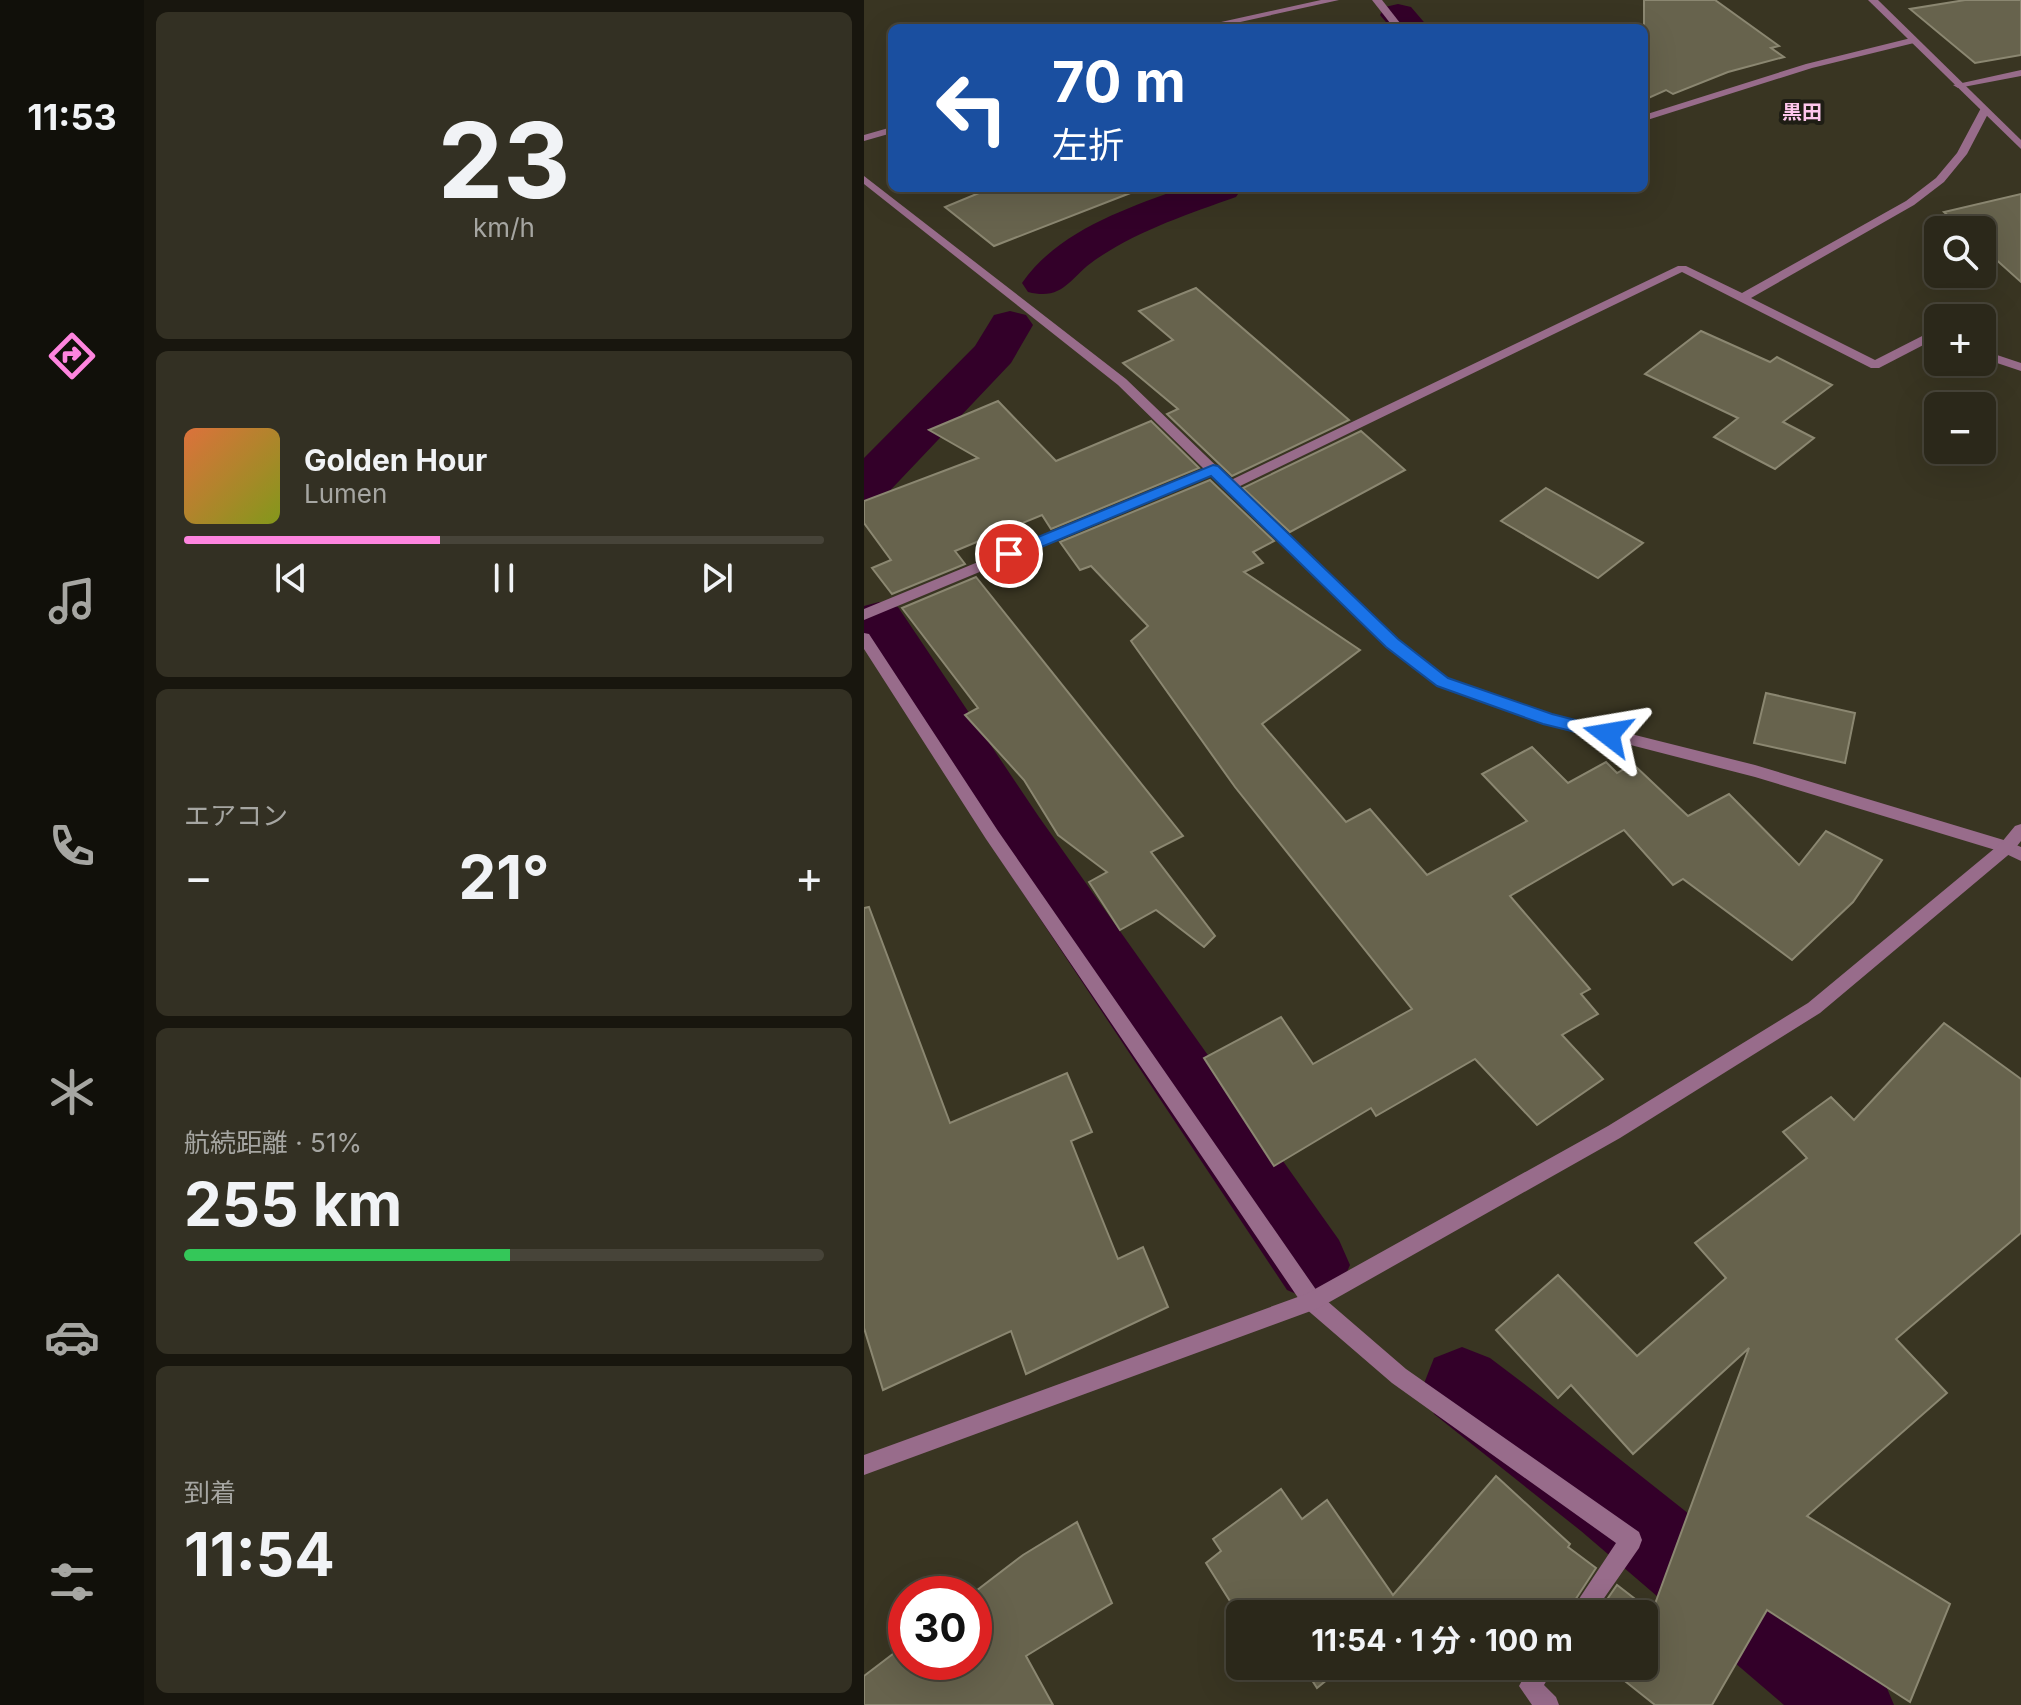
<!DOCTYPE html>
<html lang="ja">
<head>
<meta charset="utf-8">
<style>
  body { margin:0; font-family:Inter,"Noto Sans JP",sans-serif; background:#333023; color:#f1f3f6; height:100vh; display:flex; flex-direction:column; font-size:30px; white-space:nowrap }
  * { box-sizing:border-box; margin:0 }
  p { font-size:26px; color:#a6a6a2 }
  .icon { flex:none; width:44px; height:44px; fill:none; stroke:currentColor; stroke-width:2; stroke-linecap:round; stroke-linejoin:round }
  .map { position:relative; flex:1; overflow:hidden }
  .panel { display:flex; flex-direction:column; gap:12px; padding:12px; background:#18160e; width:720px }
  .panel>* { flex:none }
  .hud { position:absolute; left:24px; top:24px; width:760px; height:168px; border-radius:12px; box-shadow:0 8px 32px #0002,0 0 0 2px #474439; background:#1a4fa0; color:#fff; overflow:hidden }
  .controls { position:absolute; left:1060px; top:216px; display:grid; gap:16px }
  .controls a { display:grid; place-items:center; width:72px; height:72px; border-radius:12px; background:#2b281a; box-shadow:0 8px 32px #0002,0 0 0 2px #474439; font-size:40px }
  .speed { position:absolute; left:24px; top:1576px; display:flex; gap:16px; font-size:40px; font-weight:700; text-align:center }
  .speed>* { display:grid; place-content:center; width:104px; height:104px; border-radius:50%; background:#2b281a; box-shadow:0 8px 32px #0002,0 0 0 2px #474439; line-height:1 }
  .speed .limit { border:12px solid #d22; background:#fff; color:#111 }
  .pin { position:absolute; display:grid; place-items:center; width:68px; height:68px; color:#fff; margin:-34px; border:4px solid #fff; border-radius:50%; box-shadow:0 2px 8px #0007 }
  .me { position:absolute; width:88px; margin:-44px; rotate:284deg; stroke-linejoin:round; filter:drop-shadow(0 0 6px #0008) }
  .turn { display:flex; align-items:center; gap:28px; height:168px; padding:0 32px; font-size:36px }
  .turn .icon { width:104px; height:104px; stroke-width:2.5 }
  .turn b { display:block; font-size:56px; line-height:68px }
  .big { font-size:60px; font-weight:700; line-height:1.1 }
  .panel .tile { flex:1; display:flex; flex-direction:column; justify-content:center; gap:12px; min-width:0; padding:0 28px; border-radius:12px; background:#333023 }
  .panel .dial { align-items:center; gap:0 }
  .dial b { font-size:104px; line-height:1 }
  .song { display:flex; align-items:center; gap:24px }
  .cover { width:96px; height:96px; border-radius:12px; background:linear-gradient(135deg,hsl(20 70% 55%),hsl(70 70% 35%)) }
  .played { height:8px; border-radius:4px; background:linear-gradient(90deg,#fe85df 40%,#474439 40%) }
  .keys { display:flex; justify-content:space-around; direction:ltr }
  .heat { display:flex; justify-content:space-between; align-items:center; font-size:44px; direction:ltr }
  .charge { height:12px; border-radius:6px; background:linear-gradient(90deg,#34c759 51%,#474439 0) }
  .trip { position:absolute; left:362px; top:1600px; width:432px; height:80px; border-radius:12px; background:#2b281a; box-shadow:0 8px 32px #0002,0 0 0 2px #474439; font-weight:700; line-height:80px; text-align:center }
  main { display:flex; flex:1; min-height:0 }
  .tab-bar { display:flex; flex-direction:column; width:144px; justify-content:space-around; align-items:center; background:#11100a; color:#a6a6a2 }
  .tab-bar .icon { width:56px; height:56px }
  .tab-bar .active { color:#fe85df }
  .tab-bar b { font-size:36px; color:#f1f3f6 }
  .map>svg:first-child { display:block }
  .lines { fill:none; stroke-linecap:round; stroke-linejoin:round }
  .canal { fill:#330029; fill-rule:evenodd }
  .building { fill:#67634d; stroke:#8b8771; stroke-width:2 }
  .minor { fill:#986c8b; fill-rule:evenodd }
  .tertiary { fill:#986c8b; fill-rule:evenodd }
  .route { fill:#1a73e8; stroke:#114b97; stroke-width:2 }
  .labels { text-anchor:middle; stroke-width:8; stroke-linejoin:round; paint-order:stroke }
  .far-quarter-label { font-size:20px; font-weight:bold; fill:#fdc6ec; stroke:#1e1d14 }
</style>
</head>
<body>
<main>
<nav class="tab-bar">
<b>11:53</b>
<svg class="icon active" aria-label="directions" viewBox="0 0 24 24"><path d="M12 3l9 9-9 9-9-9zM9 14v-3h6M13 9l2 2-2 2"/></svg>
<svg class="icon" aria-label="music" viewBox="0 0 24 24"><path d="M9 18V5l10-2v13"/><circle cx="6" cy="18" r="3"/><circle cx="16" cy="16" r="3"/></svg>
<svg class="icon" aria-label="phone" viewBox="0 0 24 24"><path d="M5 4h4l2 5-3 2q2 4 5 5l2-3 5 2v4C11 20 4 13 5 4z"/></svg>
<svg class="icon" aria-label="climate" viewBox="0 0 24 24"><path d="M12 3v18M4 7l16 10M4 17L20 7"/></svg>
<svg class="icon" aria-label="car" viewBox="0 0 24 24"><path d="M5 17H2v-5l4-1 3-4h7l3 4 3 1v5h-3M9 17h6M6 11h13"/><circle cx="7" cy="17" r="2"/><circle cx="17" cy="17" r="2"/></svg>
<svg class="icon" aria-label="filters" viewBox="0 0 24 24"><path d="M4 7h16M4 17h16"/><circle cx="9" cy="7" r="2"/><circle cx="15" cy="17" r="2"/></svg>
</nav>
<section class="panel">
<div class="tile dial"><b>23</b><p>km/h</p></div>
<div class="tile">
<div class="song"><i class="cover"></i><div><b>Golden Hour</b><p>Lumen</p></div></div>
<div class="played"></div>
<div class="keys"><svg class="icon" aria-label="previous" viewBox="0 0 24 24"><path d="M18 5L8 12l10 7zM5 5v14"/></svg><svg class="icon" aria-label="pause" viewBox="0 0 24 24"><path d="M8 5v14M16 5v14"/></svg><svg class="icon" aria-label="next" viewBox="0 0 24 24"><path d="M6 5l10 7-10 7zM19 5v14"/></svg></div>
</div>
<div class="tile"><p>エアコン</p>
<div class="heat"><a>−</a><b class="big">21°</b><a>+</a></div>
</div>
<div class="tile"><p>航続距離 · 51%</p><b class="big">255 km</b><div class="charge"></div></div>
<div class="tile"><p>到着</p><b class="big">11:54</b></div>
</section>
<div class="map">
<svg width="1157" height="1705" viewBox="0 0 1157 1705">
  <rect width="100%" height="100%" fill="#393522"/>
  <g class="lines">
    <g class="canal">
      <path d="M 534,4 L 547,7 L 565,28 L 527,28 L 516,15 L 521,7 Z"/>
      <path d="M 318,188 L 378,188 L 372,197 C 324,214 273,231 231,260 C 205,278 200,301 164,292 L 158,283 C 194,231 261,209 318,188 Z"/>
      <path d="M 146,311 L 162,315 L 169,325 L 147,363 L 18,499 L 0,503 L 0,458 L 111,346 L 130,315 Z"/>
      <path d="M 15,602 L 34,607 L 175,817 L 475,1240 L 486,1265 L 475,1290 L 449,1301 L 423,1290 L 131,851 L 0,641 L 0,606 Z"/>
      <path d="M 598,1347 L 626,1358 L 676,1396 L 873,1552 L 1017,1674 L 1030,1705 L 920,1705 L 717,1531 L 570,1414 L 559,1386 L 570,1358 Z"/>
    </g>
  </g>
  <g class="building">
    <path d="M 780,0 L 851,0 L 915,46 L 907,48 L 920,57 L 864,72 L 809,94 L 802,90 L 780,100 Z"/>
    <path d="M 1101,0 L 1157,0 L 1157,55 L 1111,63 L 1046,9 Z"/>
    <path d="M 127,188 L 269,188 L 269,192 L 130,246 L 81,207 Z"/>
    <path d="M 1157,194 L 1157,282 L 1118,247 L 1118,230 L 1100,230 L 1080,212 Z"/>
    <path d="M 332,288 L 442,383 L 485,420 L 368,476 L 303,414 L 314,409 L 259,363 L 309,340 L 275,311 Z"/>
    <path d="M 837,331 L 906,362 L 913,357 L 968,385 L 919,422 L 950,438 L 911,469 L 850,437 L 874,418 L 781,374 Z"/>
    <path d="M 134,401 L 192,461 L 287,421 L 335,468 L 187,529 L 178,515 L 91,551 L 101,564 L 28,594 L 8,568 L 27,560 L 0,523 L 0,501 L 114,458 L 65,430 Z"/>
    <path d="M 497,431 L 541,470 L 426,532 L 379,488 Z"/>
    <path d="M 346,480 L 410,541 L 389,552 L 399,563 L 380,572 L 496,650 L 398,724 L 482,822 L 506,809 L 563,875 L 663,821 L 618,774 L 668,747 L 704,783 L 742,762 L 753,773 L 769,764 L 824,816 L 865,794 L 935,865 L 962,831 L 1018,860 L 989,902 L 928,960 L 819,879 L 809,885 L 760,830 L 646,896 L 726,989 L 717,994 L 734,1014 L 698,1035 L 739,1079 L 673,1125 L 611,1059 L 512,1116 L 507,1108 L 410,1166 L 340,1058 L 417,1017 L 449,1064 L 548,1009 L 371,787 L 267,641 L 284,626 L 227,566 L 216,570 L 196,542 Z"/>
    <path d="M 682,488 L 779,543 L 734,578 L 637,521 Z"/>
    <path d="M 112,577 L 319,836 L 287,852 L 351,936 L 340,947 L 292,910 L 256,930 L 225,882 L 243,872 L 194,835 L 160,780 L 101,715 L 114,708 L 38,608 Z"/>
    <path d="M 902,693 L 991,713 L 981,763 L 890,743 Z"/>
    <path d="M 5,907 L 86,1123 L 203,1073 L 228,1132 L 207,1141 L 254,1259 L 279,1247 L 304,1307 L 162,1374 L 147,1331 L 19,1390 L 0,1328 L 0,908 Z"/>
    <path d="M 1080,1023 L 1157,1079 L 1157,1233 L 1032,1339 L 1083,1393 L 943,1516 L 1086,1604 L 1046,1702 L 903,1610 L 848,1705 L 791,1705 L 742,1666 L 780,1666 L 780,1614 L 733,1614 L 753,1585 L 788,1612 L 885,1348 L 769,1454 L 707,1385 L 694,1398 L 632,1330 L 694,1275 L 773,1356 L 862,1278 L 831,1243 L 943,1158 L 919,1132 L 967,1097 L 990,1120 Z"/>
    <path d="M 632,1476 L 706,1544 L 704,1547 L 732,1568 L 702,1614 L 677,1614 L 671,1610 L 668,1614 L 376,1614 L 376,1617 L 342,1563 L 357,1551 L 349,1539 L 417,1489 L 438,1519 L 463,1500 L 529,1595 Z"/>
    <path d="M 213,1522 L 248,1603 L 162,1656 L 189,1705 L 0,1705 L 0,1676 L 42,1644 L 42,1662 L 110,1662 L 108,1594 L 159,1555 Z"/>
    <path d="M 439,1666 L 480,1666 L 453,1688 Z"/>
  </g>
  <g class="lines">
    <g class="minor">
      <path d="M 457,0 L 475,0 L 349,28 L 330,28 Z"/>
      <path d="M 508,0 L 518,0 L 540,28 L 530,28 Z"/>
      <path d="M 1047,38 L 1050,39 L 1050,43 L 948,68 L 780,121 L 780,115 L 942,64 Z"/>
      <path d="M 1157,70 L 1157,76 L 1094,88 L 1089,85 Z"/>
      <path d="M 1117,108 L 1126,110 L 1103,154 L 1080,182 L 1050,205 L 887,298 L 1011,360 L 1064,333 L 1074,334 L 1074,342 L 1069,340 L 1015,368 L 1007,368 L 818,272 L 374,487 L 533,639 L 583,678 L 687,714 L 891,765 L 1143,841 L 1157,847 L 1157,861 L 1138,852 L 891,777 L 685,724 L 573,686 L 523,647 L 347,476 L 0,620 L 0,609 L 340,469 L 254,385 L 0,184 L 0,176 L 262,379 L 367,480 L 814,266 L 822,266 L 878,293 L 1042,201 L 1072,178 L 1093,153 Z"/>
      <path d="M 28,127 L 28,133 L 0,141 L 0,135 Z"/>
      <path d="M 1118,350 L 1157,363 L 1157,371 L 1118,358 Z"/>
      <path d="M 0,633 L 5,634 L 134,831 L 455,1294 L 542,1369 L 775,1532 L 778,1540 L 775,1548 L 729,1614 L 705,1614 L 752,1543 L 528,1383 L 441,1308 L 122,839 L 0,649 Z"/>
      <path d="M 666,1666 L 691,1666 L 680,1685 L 692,1697 L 695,1705 L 668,1705 L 655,1686 Z"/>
    </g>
    <g class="tertiary">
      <path d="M 1004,0 L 1014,0 L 1157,140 L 1157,149 Z"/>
      <path d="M 1157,824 L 1157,841 L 1149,851 L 956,1013 L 756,1138 L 455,1308 L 0,1475 L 0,1455 L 442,1294 L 744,1126 L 944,1003 L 1137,843 L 1151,826 Z"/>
    </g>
  </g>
  <path class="route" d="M 349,465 L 354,466 L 534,639 L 584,678 L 688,714 L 750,730 L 753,734 L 750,738 L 744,740 L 679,724 L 573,686 L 522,647 L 347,476 L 151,558 L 145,559 L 138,554 L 140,551 Z"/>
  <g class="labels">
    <g class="far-quarter-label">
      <text x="938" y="119">黒田</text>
    </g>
  </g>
</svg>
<div class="controls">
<a><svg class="icon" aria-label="search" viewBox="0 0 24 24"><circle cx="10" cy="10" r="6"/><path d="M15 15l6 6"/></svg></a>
<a>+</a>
<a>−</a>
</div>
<div class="speed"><div class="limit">30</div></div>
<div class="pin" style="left:145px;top:554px;background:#d93025"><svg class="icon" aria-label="arrive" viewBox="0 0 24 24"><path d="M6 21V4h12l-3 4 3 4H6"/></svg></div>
<svg class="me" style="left:744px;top:734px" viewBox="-20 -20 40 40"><path d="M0-17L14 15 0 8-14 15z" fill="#1a73e8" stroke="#fff" stroke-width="4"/></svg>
<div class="trip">11:54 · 1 分 · 100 m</div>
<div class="hud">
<div class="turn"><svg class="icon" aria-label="left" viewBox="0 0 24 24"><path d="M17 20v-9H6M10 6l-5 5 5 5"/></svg><div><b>70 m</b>左折</div></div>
</div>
</div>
</main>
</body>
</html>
